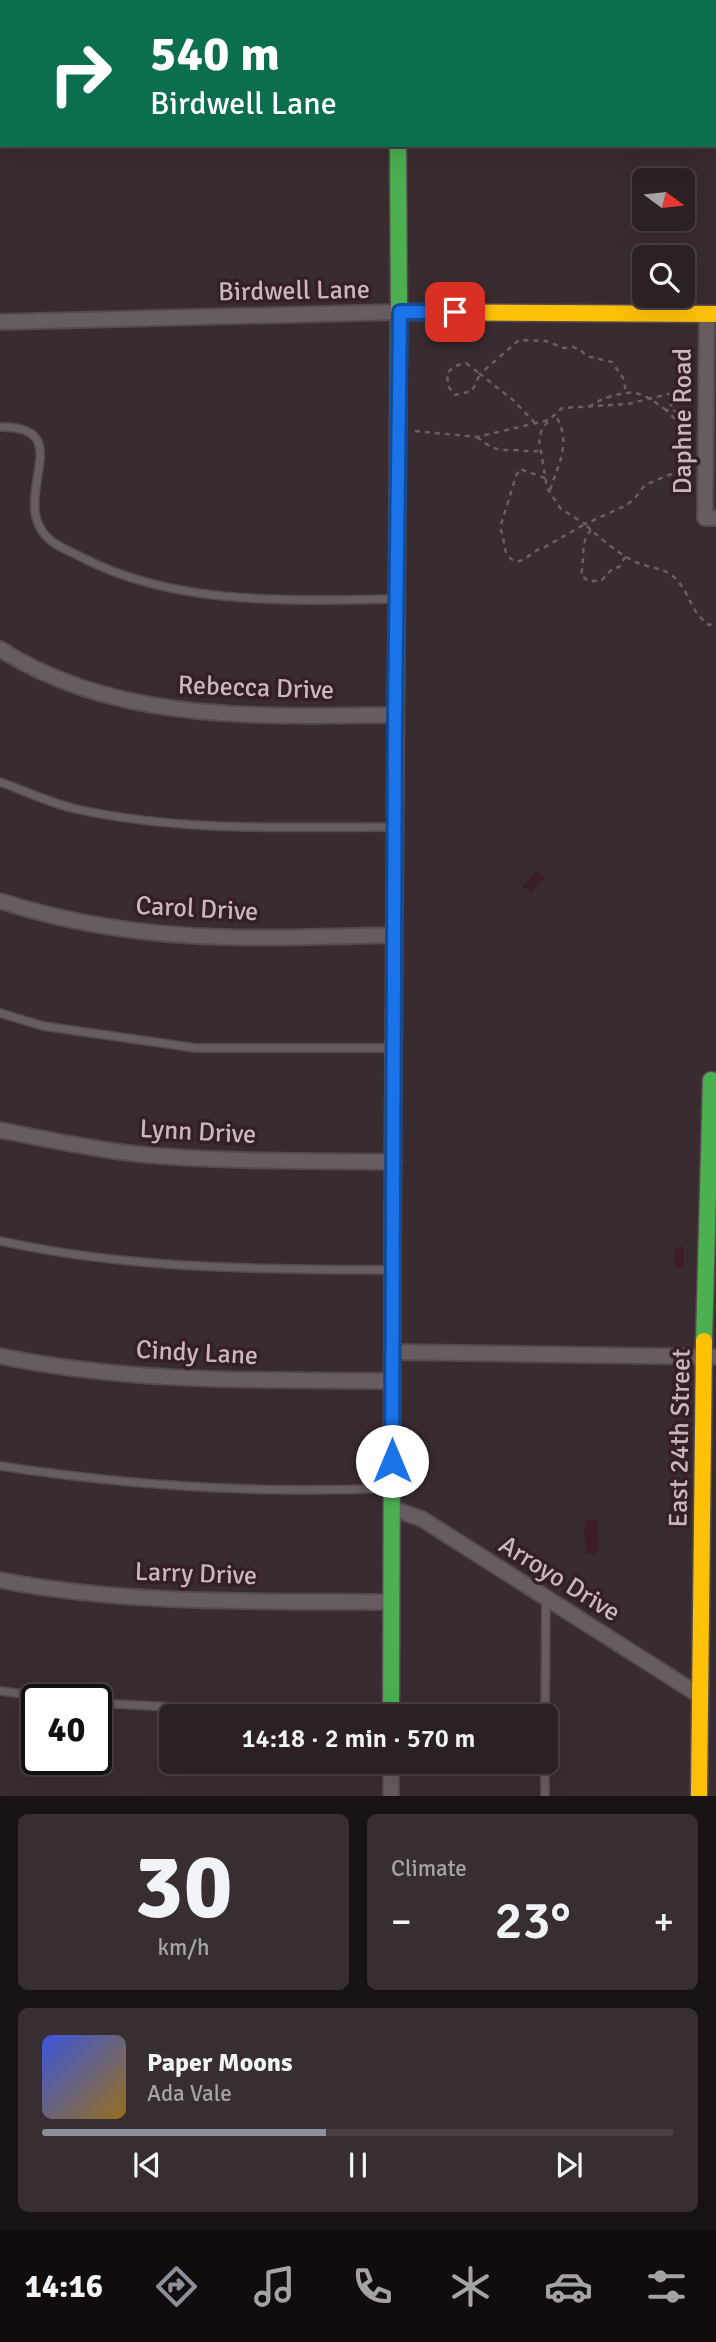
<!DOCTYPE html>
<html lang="en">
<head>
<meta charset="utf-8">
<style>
  body { margin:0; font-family:Signika,sans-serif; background:#372e31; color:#f1f3f6; height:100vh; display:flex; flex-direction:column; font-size:26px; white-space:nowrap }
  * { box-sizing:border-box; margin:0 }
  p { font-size:23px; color:#a6a3a6 }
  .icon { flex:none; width:38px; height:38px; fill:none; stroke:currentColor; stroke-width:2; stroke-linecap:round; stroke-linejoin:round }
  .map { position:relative; height:1796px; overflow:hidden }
  .details { display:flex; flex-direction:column; gap:18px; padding:18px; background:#181214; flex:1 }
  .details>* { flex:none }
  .hud { position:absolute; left:0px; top:0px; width:718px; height:147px; box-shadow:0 7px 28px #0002,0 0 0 2px #473e41; background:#0b6e4f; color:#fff; overflow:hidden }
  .needle { width:46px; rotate:105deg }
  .tools { position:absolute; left:632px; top:168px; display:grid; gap:14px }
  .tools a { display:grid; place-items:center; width:63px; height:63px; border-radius:10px; background:#2b2124; box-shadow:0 7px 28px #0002,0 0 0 2px #473e41; font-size:35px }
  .speed { position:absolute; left:21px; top:1684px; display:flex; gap:14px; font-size:35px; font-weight:700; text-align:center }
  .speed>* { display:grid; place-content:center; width:91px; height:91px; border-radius:50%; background:#2b2124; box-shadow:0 7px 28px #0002,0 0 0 2px #473e41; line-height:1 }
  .speed .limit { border:4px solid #111; border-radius:10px; background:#fff; color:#111 }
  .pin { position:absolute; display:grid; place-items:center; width:60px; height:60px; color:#fff; margin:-30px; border-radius:14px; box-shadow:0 4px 10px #0006 }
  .me { position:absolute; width:77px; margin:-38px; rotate:0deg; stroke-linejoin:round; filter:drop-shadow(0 0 5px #0008) }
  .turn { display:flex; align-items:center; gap:24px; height:147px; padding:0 35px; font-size:32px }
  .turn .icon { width:91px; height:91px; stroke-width:2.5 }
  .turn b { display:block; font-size:49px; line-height:60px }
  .big { font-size:52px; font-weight:600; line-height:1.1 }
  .details .widget { flex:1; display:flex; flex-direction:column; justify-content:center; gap:10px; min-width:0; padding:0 24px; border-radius:10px; background:#372e31 }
  .details .dial { align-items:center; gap:0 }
  .dial b { font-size:91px; line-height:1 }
  .song { display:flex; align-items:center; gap:21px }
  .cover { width:84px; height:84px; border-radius:10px; background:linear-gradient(135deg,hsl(230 70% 55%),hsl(40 70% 35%)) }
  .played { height:7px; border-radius:4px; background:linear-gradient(90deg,#8c9099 45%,#473e41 45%) }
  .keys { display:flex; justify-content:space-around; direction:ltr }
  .heat { display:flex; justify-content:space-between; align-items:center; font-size:38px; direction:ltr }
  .details .tiles { flex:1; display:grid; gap:18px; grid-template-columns:1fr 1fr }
  .widget:last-child { grid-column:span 2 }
  .trip { position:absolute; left:159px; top:1704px; width:399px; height:70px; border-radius:10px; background:#2b2124; box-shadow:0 7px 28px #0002,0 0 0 2px #473e41; font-weight:600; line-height:70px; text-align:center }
  .tabs { display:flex; height:112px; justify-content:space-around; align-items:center; background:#110d0e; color:#a6a3a6 }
  .tabs .icon { width:49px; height:49px }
  .tabs .selected { color:#8c9099 }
  .tabs b { font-size:32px; color:#f1f3f6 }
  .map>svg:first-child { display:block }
  .water { fill:#3c1c25 }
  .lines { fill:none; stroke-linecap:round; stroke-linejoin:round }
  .lane-casing { stroke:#554a4d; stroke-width:10 }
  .street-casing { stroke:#554a4d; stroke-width:18 }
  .fast-casing { stroke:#554a4d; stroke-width:19 }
  .slow-casing { stroke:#554a4d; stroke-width:19 }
  .path { stroke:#695e62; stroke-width:2.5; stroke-dasharray:5 5; stroke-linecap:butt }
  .lane { stroke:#675c5f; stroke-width:7 }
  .street { stroke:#675c5f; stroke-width:14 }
  .fast { stroke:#4caf50; stroke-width:16 }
  .slow { stroke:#ffc107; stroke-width:16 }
  .route-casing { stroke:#114b97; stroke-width:18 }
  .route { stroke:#1a73e8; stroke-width:12 }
  .labels { text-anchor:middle; stroke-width:7; stroke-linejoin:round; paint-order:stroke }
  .street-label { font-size:26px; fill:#c9b7bc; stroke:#331f25 }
</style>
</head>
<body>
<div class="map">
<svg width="716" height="1796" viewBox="0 0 716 1796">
  <rect width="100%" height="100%" fill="#392c30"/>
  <g class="water">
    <path d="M 537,870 L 545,877 L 531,893 L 522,886 Z"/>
    <path d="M 681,1247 L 684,1250 L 683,1266 L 680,1269 L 674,1266 L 674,1252 L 677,1248 Z"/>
    <path d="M 592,1518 L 598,1522 L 599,1550 L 595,1555 L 586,1553 L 584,1528 L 586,1521 Z"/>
  </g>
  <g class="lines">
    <g class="lane-casing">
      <g id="lane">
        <path d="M 0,427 C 85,426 0,505 54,543 C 63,549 74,553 83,558 C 179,607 290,600 395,599"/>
        <path d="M 0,782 C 25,791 50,803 76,809 C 181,832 285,827 392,827"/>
        <path d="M 0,1013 L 43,1026 L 196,1048 L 390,1048"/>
        <path d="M 0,1241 C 131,1270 260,1269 393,1270"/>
        <path d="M 0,1466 C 130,1486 258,1494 390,1488"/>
        <path d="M 0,1691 L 62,1699"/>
        <path d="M 96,1703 L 230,1710 L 390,1711"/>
        <path d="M 545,1717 L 546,1599"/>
        <path d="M 545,1796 L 545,1762"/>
      </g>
    </g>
    <g class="street-casing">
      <g id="street">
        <path d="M 392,0 L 392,2"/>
        <path d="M 707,314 L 705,518 L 716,518"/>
        <path d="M 0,322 L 399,312"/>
        <path d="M 0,649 C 117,724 262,716 395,715"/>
        <path d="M 0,901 C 71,924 148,935 223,937 C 280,939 338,936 395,935"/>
        <path d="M 0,1130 C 45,1139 91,1149 137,1154 C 222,1162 309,1161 394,1162"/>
        <path d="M 393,1352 L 716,1357"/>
        <path d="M 0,1356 C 129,1383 261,1380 392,1381"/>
        <path d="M 391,1508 L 422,1519 L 699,1695"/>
        <path d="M 0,1580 C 128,1605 261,1601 390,1602"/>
        <path d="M 391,1762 L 391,1796"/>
      </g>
    </g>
    <g class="fast-casing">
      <g id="fast">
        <path d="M 395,828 L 399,312 L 398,145"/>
        <path d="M 704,1341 L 711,1080"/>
        <path d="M 391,1717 L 393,1139"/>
      </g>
    </g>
    <g class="slow-casing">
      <g id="slow">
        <path d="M 399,312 L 716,314"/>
        <path d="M 393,1139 L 395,828"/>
        <path d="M 699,1796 L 704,1341"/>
      </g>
    </g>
    <g class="path">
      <path d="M 149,2 L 151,0"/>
      <path d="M 0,56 L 2,54"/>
      <path d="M 0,123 L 2,122"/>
      <path d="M 466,363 L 480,374 L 472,391 L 455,395 L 448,386 L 447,373 L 455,366 Z"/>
      <path d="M 589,407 C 595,402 601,400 609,397 C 636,388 644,394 666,410 L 686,390 L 693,392"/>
      <path d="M 548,422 L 542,429 L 539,439 L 547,488 L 561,509 L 585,524 L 627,505 L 635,498 L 645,485 L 693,465"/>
      <path d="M 535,423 L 513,400 L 480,374 L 519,340 L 546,341 L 564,348 L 573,347 L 581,350 L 586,356 L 612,362 L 623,378 L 626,391"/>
      <path d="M 415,431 L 477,437 L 549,420 L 562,408 L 628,404 L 693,388"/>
      <path d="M 477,437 C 491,448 494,450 513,450 C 523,450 531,453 541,450"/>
      <path d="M 691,444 L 678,422 L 666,410 L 689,413 L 692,410"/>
      <path d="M 545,478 L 520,469 L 516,476 L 500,528 C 507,542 500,554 516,562 C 529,559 533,550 543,548 L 585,524 C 597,536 622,557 638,563 C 650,568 664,568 674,577 C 690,592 690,612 709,625 L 716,623"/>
      <path d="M 550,490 C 559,462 572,443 555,414"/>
      <path d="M 591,530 C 580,541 585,560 581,575 L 588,581 L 601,581 L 613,568 L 619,567 L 626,556"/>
    </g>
    <use href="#lane" class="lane"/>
    <use href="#street" class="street"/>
    <use href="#fast" class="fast"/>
    <use href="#slow" class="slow"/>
  </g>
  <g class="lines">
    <g class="route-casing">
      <path id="route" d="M 392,1461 L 395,715 L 400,312 L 455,312"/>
    </g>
    <use href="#route" class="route"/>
  </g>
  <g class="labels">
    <g class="street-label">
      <text transform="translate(294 290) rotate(-1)" y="9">Birdwell Lane</text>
      <text transform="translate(682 421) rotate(-90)" y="9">Daphne Road</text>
      <text transform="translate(256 687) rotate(2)" y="9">Rebecca Drive</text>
      <text transform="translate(197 908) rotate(3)" y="9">Carol Drive</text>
      <text transform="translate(198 1131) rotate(3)" y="9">Lynn Drive</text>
      <text transform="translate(197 1352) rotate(3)" y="9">Cindy Lane</text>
      <text transform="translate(679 1438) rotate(-89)" y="9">East 24th Street</text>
      <text transform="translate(196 1573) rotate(2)" y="9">Larry Drive</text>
      <text transform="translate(560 1578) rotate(32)" y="9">Arroyo Drive</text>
    </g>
  </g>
</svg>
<div class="tools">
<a><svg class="needle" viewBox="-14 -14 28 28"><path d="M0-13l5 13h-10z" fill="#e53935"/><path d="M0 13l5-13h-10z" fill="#a6a3a6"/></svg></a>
<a><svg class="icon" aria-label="search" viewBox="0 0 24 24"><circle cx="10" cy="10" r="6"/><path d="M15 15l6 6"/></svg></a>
</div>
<div class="speed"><div class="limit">40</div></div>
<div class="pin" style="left:455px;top:312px;background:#d93025"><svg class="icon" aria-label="arrive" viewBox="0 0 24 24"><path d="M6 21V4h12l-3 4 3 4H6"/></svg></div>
<svg class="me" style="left:392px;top:1461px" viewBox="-20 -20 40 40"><circle r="19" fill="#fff"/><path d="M0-13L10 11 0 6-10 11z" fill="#1a73e8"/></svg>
<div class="trip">14:18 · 2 min · 570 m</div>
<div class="hud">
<div class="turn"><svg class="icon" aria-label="right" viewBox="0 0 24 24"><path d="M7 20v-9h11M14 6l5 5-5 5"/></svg><div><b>540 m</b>Birdwell Lane</div></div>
</div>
</div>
<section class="details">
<div class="tiles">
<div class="widget dial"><b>30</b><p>km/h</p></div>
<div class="widget"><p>Climate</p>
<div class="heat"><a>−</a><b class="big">23°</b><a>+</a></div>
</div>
<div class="widget">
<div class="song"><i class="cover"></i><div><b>Paper Moons</b><p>Ada Vale</p></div></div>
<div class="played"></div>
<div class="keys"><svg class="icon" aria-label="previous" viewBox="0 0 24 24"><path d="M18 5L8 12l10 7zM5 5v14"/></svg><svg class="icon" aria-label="pause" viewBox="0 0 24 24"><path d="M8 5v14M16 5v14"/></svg><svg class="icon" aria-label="next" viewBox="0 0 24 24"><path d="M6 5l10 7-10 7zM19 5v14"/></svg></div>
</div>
</div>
</section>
<nav class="tabs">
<b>14:16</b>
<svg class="icon selected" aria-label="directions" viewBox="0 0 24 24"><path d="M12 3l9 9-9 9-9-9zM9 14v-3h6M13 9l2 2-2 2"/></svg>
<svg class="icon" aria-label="music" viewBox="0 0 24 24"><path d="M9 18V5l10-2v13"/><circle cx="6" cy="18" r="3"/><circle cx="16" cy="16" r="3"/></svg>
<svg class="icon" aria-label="phone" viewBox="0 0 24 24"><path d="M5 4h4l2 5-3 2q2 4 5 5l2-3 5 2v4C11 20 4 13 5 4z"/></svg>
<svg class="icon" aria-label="climate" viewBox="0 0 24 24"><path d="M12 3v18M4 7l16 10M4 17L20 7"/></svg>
<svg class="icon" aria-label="car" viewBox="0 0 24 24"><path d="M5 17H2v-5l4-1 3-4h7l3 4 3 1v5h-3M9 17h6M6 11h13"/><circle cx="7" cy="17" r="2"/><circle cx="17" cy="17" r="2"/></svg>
<svg class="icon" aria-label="filters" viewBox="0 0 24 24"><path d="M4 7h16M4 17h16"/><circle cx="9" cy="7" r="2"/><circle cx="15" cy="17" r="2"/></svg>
</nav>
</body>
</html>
